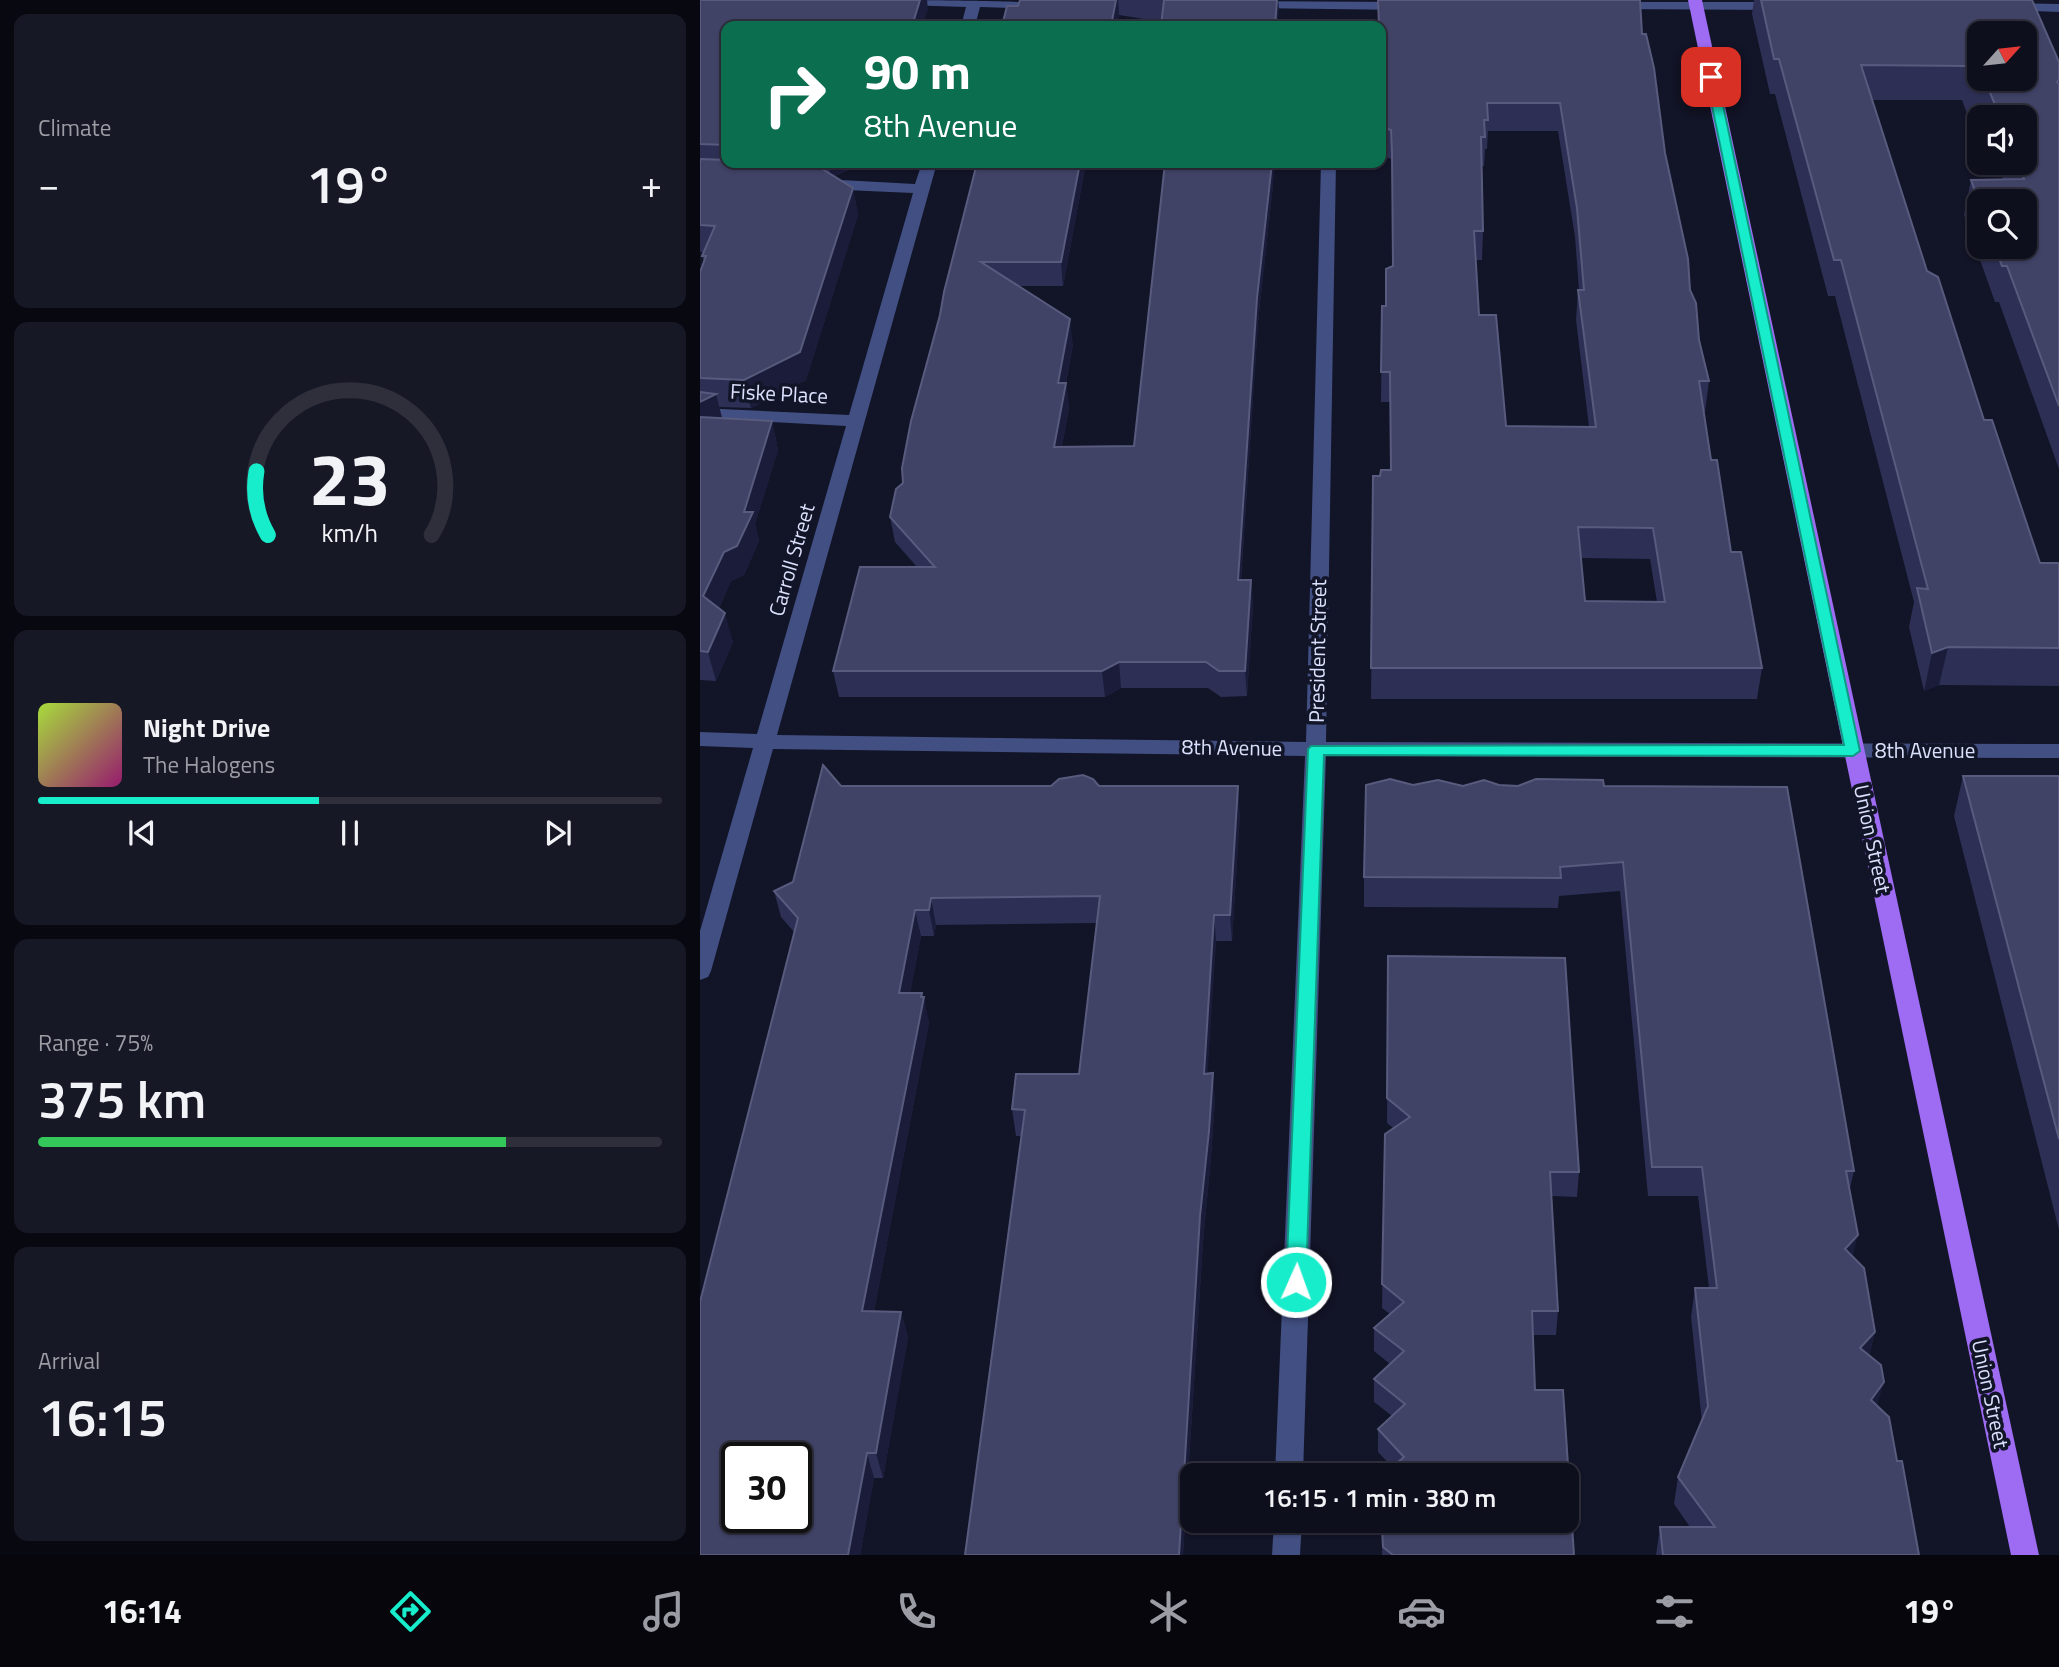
<!DOCTYPE html>
<html lang="en">
<head>
<meta charset="utf-8">
<style>
  body { margin:0; font-family:"Titillium Web",sans-serif; background:#171826; color:#f1f3f6; height:100vh; display:flex; flex-direction:column; font-size:26px; white-space:nowrap }
  * { box-sizing:border-box; margin:0 }
  p { font-size:23px; color:#9b9ca4 }
  .icon { flex:none; width:38px; height:38px; fill:none; stroke:currentColor; stroke-width:2; stroke-linecap:round; stroke-linejoin:round }
  .map { position:relative; flex:1; overflow:hidden }
  .sheet { display:flex; flex-direction:column; gap:14px; padding:14px; background:#080810; width:700px }
  .sheet>* { flex:none }
  .guide { position:absolute; left:21px; top:21px; width:665px; height:147px; border-radius:14px; box-shadow:0 2px 5px #0004,0 0 0 2px #2e2f3b; background:#0b6e4f; color:#fff; overflow:hidden }
  .needle { width:46px; rotate:63deg }
  .tools { position:absolute; left:1267px; top:21px; display:grid; gap:14px }
  .tools a { display:grid; place-items:center; width:70px; height:70px; border-radius:14px; background:#0e0f1d; box-shadow:0 2px 5px #0004,0 0 0 2px #2e2f3b; font-size:35px }
  .speed { position:absolute; left:21px; top:1442px; display:flex; gap:14px; font-size:35px; font-weight:700; text-align:center }
  .speed>* { display:grid; place-content:center; width:91px; height:91px; border-radius:50%; background:#0e0f1d; box-shadow:0 2px 5px #0004,0 0 0 2px #2e2f3b; line-height:1 }
  .speed .limit { border:4px solid #111; border-radius:10px; background:#fff; color:#111 }
  .pin { position:absolute; display:grid; place-items:center; width:60px; height:60px; color:#fff; margin:-30px; border-radius:14px; box-shadow:0 4px 10px #0006 }
  .me { position:absolute; width:77px; margin:-38px; rotate:2deg; stroke-linejoin:round; filter:drop-shadow(0 0 5px #0008) }
  .turn { display:flex; align-items:center; gap:24px; height:147px; padding:0 28px; font-size:32px }
  .turn .icon { width:91px; height:91px; stroke-width:2.5 }
  .turn b { display:block; font-size:49px; line-height:60px }
  .big { font-size:52px; font-weight:600; line-height:1.1 }
  .sheet .tile { flex:1; display:flex; flex-direction:column; justify-content:center; gap:10px; min-width:0; padding:0 24px; border-radius:14px; background:#171826 }
  .sheet .dial { align-items:center; gap:0 }
  .dial svg { height:182px; overflow:visible; fill:none; stroke:#2e2f3b; stroke-width:7; stroke-linecap:round; text-anchor:middle }
  .dial text { fill:#f1f3f6; stroke:none }
  .song { display:flex; align-items:center; gap:21px }
  .cover { width:84px; height:84px; border-radius:10px; background:linear-gradient(135deg,hsl(80 70% 55%),hsl(320 70% 35%)) }
  .played { height:7px; border-radius:4px; background:linear-gradient(90deg,#17eccb 45%,#2e2f3b 45%) }
  .keys { display:flex; justify-content:space-around; direction:ltr }
  .heat { display:flex; justify-content:space-between; align-items:center; font-size:38px; direction:ltr }
  .charge { height:10px; border-radius:5px; background:linear-gradient(90deg,#34c759 75%,#2e2f3b 0) }
  .trip { position:absolute; left:480px; top:1463px; width:399px; height:70px; border-radius:14px; background:#0e0f1d; box-shadow:0 2px 5px #0004,0 0 0 2px #2e2f3b; font-weight:600; line-height:70px; text-align:center }
  .dock { display:flex; height:112px; justify-content:space-around; align-items:center; background:#06060c; color:#9b9ca4 }
  .dock .icon { width:49px; height:49px }
  .dock .current { color:#17eccb }
  .dock b { font-size:32px; color:#f1f3f6 }
  main { display:flex; flex:1; min-height:0 }
  .map>svg:first-child { display:block }
  .lines { fill:none; stroke-linecap:round; stroke-linejoin:round }
  .minor { fill:#414f82; fill-rule:evenodd }
  .major { fill:#9e6bf3; fill-rule:evenodd }
  .wall { fill:#2d2f54; fill-rule:evenodd }
  .shaded-wall { fill:#1a1c3a }
  .building { fill:#404266; stroke:#585b7d; stroke-width:2; fill-rule:evenodd }
  .route { fill:#17eccb; stroke:#0f9984; stroke-width:2 }
  .labels { text-anchor:middle; stroke-width:7; stroke-linejoin:round; paint-order:stroke }
  .street-label { font-size:21px; fill:#dbe0fc; stroke:#121427 }
</style>
</head>
<body>
<main>
<section class="sheet">
<div class="tile"><p>Climate</p>
<div class="heat"><a>−</a><b class="big">19°</b><a>+</a></div>
</div>
<div class="tile dial"><svg viewBox="0 0 100 80">
<path d="M14 69A42 42 0 1 1 86 69"/>
<path d="M14 69A42 42 0 0 1 9 41" stroke="#17eccb"/>
<text x="50" y="56" font-size="32" font-weight="700">23</text>
<text x="50" y="72" font-size="11">km/h</text>
</svg></div>
<div class="tile">
<div class="song"><i class="cover"></i><div><b>Night Drive</b><p>The Halogens</p></div></div>
<div class="played"></div>
<div class="keys"><svg class="icon" aria-label="previous" viewBox="0 0 24 24"><path d="M18 5L8 12l10 7zM5 5v14"/></svg><svg class="icon" aria-label="pause" viewBox="0 0 24 24"><path d="M8 5v14M16 5v14"/></svg><svg class="icon" aria-label="next" viewBox="0 0 24 24"><path d="M6 5l10 7-10 7zM19 5v14"/></svg></div>
</div>
<div class="tile"><p>Range · 75%</p><b class="big">375 km</b><div class="charge"></div></div>
<div class="tile"><p>Arrival</p><b class="big">16:15</b></div>
</section>
<div class="map">
<svg width="1359" height="1555" viewBox="0 0 1359 1555">
  <rect width="100%" height="100%" fill="#121427"/>
  <g class="lines">
    <g class="minor">
      <path d="M 165,0 C 192,0 340,0 352,5 L 345,9 L 280,7 L 275,26 L 261,26 L 266,7 L 172,4 Z"/>
      <path d="M 549,1 L 706,2 L 713,6 L 706,10 L 544,8 L 542,5 Z"/>
      <path d="M 913,2 L 1080,2 L 1087,6 L 1080,10 L 908,9 L 906,6 Z"/>
      <path d="M 1309,3 L 1359,4 L 1359,12 L 1304,10 L 1304,4 Z"/>
      <path d="M 222,163 L 237,163 L 77,735 L 606,742 L 621,163 L 636,163 L 626,742 L 1359,744 L 1359,758 L 626,756 L 603,1475 L 575,1475 L 605,756 L 73,749 L 11,971 L 8,977 L 0,980 L 0,931 L 53,748 L 0,746 L 0,732 L 57,734 L 146,426 L 0,418 L 0,408 L 149,415 L 213,193 L 122,189 L 114,184 L 122,179 L 215,184 Z"/>
      <path d="M 574,1521 L 602,1521 L 600,1555 L 572,1555 Z"/>
    </g>
    <path class="major" d="M 988,0 L 1002,0 L 1339,1555 L 1311,1555 Z"/>
  </g>
  <g class="wall">
    <path d="M 0,0 L 228,10 L 26,26 L 26,163 L 163,163 L 162,165 L 134,176 L 153,188 L 158,215 L 106,380 L 51,408 L 19,407 L 22,418 L 72,421 L 78,450 L 55,524 L 59,541 L 44,575 L 31,581 L 19,608 L 33,642 L 16,681 L 0,680 L 0,272 L 4,263 L 2,256 L 4,252 L 0,252 Z"/>
    <path d="M 320,0 L 578,0 L 579,12 L 462,22 L 419,15 L 417,26 L 302,26 L 318,6 Z"/>
    <path d="M 1049,0 L 1332,0 L 1359,62 L 1359,469 L 1299,302 L 1295,302 L 1264,215 L 1271,180 L 1303,180 L 1297,163 L 1325,163 L 1325,117 L 1279,117 L 1279,119 L 1269,119 L 1262,100 L 1172,100 L 1227,271 L 1284,420 L 1340,563 L 1359,563 L 1359,686 L 1239,685 L 1224,691 L 1209,627 L 1214,602 L 1135,296 L 1128,296 L 1075,94 L 1070,94 L 1052,14 L 1054,0 ZM 1279,201 L 1325,247 L 1279,247 Z"/>
    <path d="M 681,26 L 942,34 L 965,153 L 999,340 L 1009,381 L 1005,412 L 1004,412 L 1011,460 L 1031,552 L 1062,668 L 1057,699 L 671,699 L 673,476 L 680,476 L 690,470 L 690,402 L 681,402 L 682,306 L 686,306 L 686,269 L 693,266 L 692,180 L 691,159 L 684,156 L 685,93 L 681,68 ZM 788,131 L 858,131 L 875,237 L 879,290 L 878,290 L 876,320 L 889,427 L 806,426 L 779,315 L 775,260 L 782,260 L 783,231 L 782,166 L 784,166 L 785,149 L 787,149 ZM 881,558 L 950,559 L 957,602 L 885,601 Z"/>
    <path d="M 277,163 L 386,163 L 363,286 L 319,286 L 373,344 L 366,383 L 369,408 L 362,446 L 434,446 L 573,185 L 558,322 L 541,580 L 551,580 L 553,605 L 547,696 L 521,697 L 508,688 L 421,688 L 405,697 L 139,697 L 133,671 L 217,567 L 195,542 L 190,517 L 203,483 L 240,315 Z"/>
    <path d="M 1263,776 L 1359,776 L 1359,1230 L 1254,816 Z"/>
    <path d="M 713,785 L 904,786 L 1154,1171 L 1150,1188 L 1153,1257 L 1175,1332 L 1169,1355 L 1177,1406 L 1197,1461 L 1219,1555 L 956,1555 L 960,1527 L 990,1527 L 974,1504 L 978,1477 L 1002,1422 L 991,1317 L 995,1288 L 1009,1288 L 998,1196 L 948,1196 L 920,891 L 859,896 L 858,908 L 664,907 L 664,877 Z"/>
    <path d="M 141,786 L 399,786 L 540,813 L 532,941 L 516,941 L 507,1074 L 515,1099 L 511,1157 L 503,1242 L 483,1555 L 265,1555 L 321,1136 L 316,1136 L 312,1109 L 379,1074 L 397,923 L 236,925 L 234,936 L 221,936 L 210,993 L 222,993 L 229,1023 L 174,1311 L 201,1312 L 208,1337 L 183,1478 L 174,1478 L 160,1555 L 0,1555 L 94,932 L 81,917 L 74,891 L 93,882 Z"/>
    <path d="M 688,956 L 865,958 L 879,1172 L 877,1197 L 851,1196 L 858,1311 L 856,1335 L 833,1335 L 835,1390 L 863,1390 L 874,1555 L 682,1555 L 682,1529 L 692,1521 L 691,1521 L 866,1521 L 866,1475 L 683,1475 L 692,1467 L 678,1452 L 678,1429 L 692,1416 L 674,1402 L 674,1379 L 690,1364 L 674,1351 L 674,1328 L 690,1314 L 682,1308 L 685,1134 L 693,1128 L 687,1123 Z"/>
  </g>
  <g class="shaded-wall">
    <path d="M 220,0 L 227,0 L 228,10 L 223,26 L 212,26 Z"/>
    <path d="M 416,0 L 418,0 L 419,15 L 417,26 L 411,26 Z"/>
    <path d="M 577,0 L 578,0 L 579,12 L 578,26 L 575,26 Z"/>
    <path d="M 128,163 L 163,163 L 162,165 L 131,177 Z"/>
    <path d="M 380,163 L 386,163 L 363,286 L 361,262 Z"/>
    <path d="M 572,163 L 575,163 L 573,185 L 558,322 L 539,605 L 538,580 L 557,298 Z"/>
    <path d="M 153,188 L 158,215 L 106,380 L 51,408 L 44,380 Z"/>
    <path d="M 370,319 L 373,344 L 361,408 L 358,383 Z"/>
    <path d="M 366,383 L 369,408 L 357,472 L 354,447 Z"/>
    <path d="M 16,394 L 23,422 L 0,434 L 0,402 Z"/>
    <path d="M 72,421 L 78,450 L 55,524 L 59,541 L 44,575 L 31,581 L 11,625 L 3,596 L 44,512 Z"/>
    <path d="M 551,580 L 553,605 L 547,696 L 545,671 Z"/>
    <path d="M 25,613 L 33,642 L 16,681 L 8,652 Z"/>
    <path d="M 1248,647 L 1239,685 L 1224,691 L 1232,653 Z"/>
    <path d="M 419,662 L 421,688 L 405,697 L 402,671 Z"/>
    <path d="M 538,786 L 540,813 L 532,941 L 530,915 Z"/>
    <path d="M 231,898 L 236,925 L 234,936 L 229,910 Z"/>
    <path d="M 215,910 L 221,936 L 205,1019 L 199,993 Z"/>
    <path d="M 514,915 L 516,941 L 506,1100 L 504,1074 Z"/>
    <path d="M 222,993 L 223,1000 L 224,997 L 229,1023 L 169,1337 L 162,1311 Z"/>
    <path d="M 513,1073 L 515,1099 L 511,1157 L 503,1242 L 483,1555 L 479,1555 L 500,1216 Z"/>
    <path d="M 1158,1235 L 1151,1264 L 1145,1249 Z"/>
    <path d="M 201,1312 L 208,1337 L 183,1478 L 176,1453 Z"/>
    <path d="M 1175,1332 L 1167,1361 L 1160,1348 Z"/>
    <path d="M 1184,1382 L 1176,1410 L 1171,1400 Z"/>
    <path d="M 167,1453 L 174,1478 L 160,1555 L 148,1555 Z"/>
  </g>
  <g class="building">
    <path d="M 0,0 L 220,0 L 212,26 L 26,26 L 26,145 L 0,144 Z"/>
    <path d="M 320,0 L 416,0 L 411,26 L 302,26 L 307,6 L 318,6 Z"/>
    <path d="M 464,0 L 577,0 L 575,26 L 461,26 Z"/>
    <path d="M 678,0 L 940,0 L 942,34 L 946,34 L 954,68 L 965,153 L 988,259 L 990,290 L 996,303 L 999,340 L 1009,381 L 999,381 L 1011,460 L 1017,460 L 1031,552 L 1041,552 L 1062,668 L 671,668 L 673,476 L 680,476 L 681,470 L 691,470 L 690,372 L 681,372 L 682,306 L 686,306 L 686,269 L 693,266 L 692,152 L 691,130 L 684,128 L 686,67 L 681,41 L 681,26 L 679,26 ZM 787,103 L 860,103 L 877,208 L 884,290 L 878,290 L 896,427 L 806,426 L 796,315 L 779,315 L 774,231 L 783,231 L 781,137 L 785,137 L 784,120 L 788,120 ZM 878,527 L 953,528 L 965,602 L 885,601 Z"/>
    <path d="M 1061,0 L 1332,0 L 1359,62 L 1359,79 L 1357,82 L 1359,84 L 1359,406 L 1307,266 L 1302,266 L 1295,247 L 1325,247 L 1325,201 L 1279,201 L 1279,202 L 1271,180 L 1324,179 L 1317,163 L 1325,163 L 1325,117 L 1300,117 L 1287,85 L 1276,84 L 1269,66 L 1161,65 L 1227,271 L 1238,277 L 1284,420 L 1292,420 L 1340,563 L 1359,563 L 1359,648 L 1248,647 L 1232,653 L 1217,588 L 1228,589 L 1141,260 L 1134,260 L 1079,59 L 1074,59 ZM 1279,33 L 1325,33 L 1325,79 L 1279,79 Z"/>
    <path d="M 0,159 L 26,160 L 26,163 L 80,163 L 114,164 L 153,188 L 100,352 L 44,380 L 0,378 L 0,272 L 6,256 L 2,256 L 15,226 L 0,225 Z"/>
    <path d="M 277,163 L 380,163 L 361,262 L 281,262 L 370,319 L 358,383 L 366,383 L 354,447 L 434,446 L 465,163 L 572,163 L 557,298 L 538,580 L 551,580 L 545,671 L 519,671 L 506,662 L 419,662 L 402,671 L 133,671 L 160,567 L 235,567 L 190,517 L 196,489 L 203,483 L 202,468 L 211,421 L 240,315 L 244,292 Z"/>
    <path d="M 0,392 L 16,394 L 0,402 Z"/>
    <path d="M 0,417 L 72,421 L 44,512 L 53,512 L 37,546 L 24,552 L 3,596 L 25,613 L 8,652 L 0,651 Z"/>
    <path d="M 123,765 L 141,786 L 351,786 L 359,779 L 383,775 L 393,779 L 399,786 L 538,786 L 530,915 L 514,915 L 504,1074 L 513,1073 L 509,1131 L 500,1216 L 479,1555 L 265,1555 L 325,1110 L 312,1109 L 316,1074 L 379,1074 L 400,896 L 231,898 L 229,910 L 215,910 L 199,993 L 222,993 L 221,997 L 224,997 L 162,1311 L 201,1312 L 176,1453 L 167,1453 L 148,1555 L 0,1555 L 0,1302 L 98,918 L 74,891 L 93,882 ZM 37,1458 L 96,1458 L 96,1517 L 37,1517 Z"/>
    <path d="M 1263,776 L 1359,776 L 1359,1139 Z"/>
    <path d="M 690,779 L 713,785 L 738,780 L 763,786 L 784,780 L 799,785 L 818,786 L 836,779 L 903,780 L 904,786 L 1087,787 L 1154,1171 L 1146,1171 L 1158,1235 L 1145,1249 L 1164,1268 L 1175,1332 L 1160,1348 L 1181,1365 L 1184,1382 L 1171,1400 L 1189,1417 L 1197,1461 L 1202,1461 L 1219,1555 L 963,1555 L 960,1527 L 1015,1527 L 978,1477 L 1008,1406 L 995,1288 L 1017,1288 L 1002,1167 L 952,1167 L 923,862 L 860,867 L 861,878 L 664,877 L 666,785 Z"/>
    <path d="M 688,956 L 865,958 L 879,1172 L 850,1172 L 858,1311 L 832,1311 L 835,1390 L 863,1390 L 874,1555 L 693,1555 L 683,1547 L 682,1529 L 693,1521 L 866,1521 L 866,1475 L 683,1475 L 704,1457 L 678,1429 L 705,1404 L 674,1379 L 704,1351 L 674,1328 L 704,1302 L 682,1284 L 685,1134 L 710,1117 L 687,1098 Z"/>
  </g>
  <path class="route" d="M 1011,74 L 1017,77 L 1160,751 L 1153,756 L 624,755 L 606,1282 L 603,1288 L 596,1291 L 589,1288 L 586,1282 L 608,749 L 611,746 L 1144,745 L 1006,77 Z"/>
  <g class="labels">
    <g class="street-label">
      <text transform="translate(79 394) rotate(3)" y="7">Fiske Place</text>
      <text transform="translate(92 560) rotate(-74)" y="7">Carroll Street</text>
      <text transform="translate(618 651) rotate(-89)" y="7">President Street</text>
      <text transform="translate(532 748) rotate(1)" y="7">8th Avenue</text>
      <text x="1225" y="758">8th Avenue</text>
      <text transform="translate(1172 839) rotate(78)" y="7">Union Street</text>
      <text transform="translate(1290 1394) rotate(78)" y="7">Union Street</text>
    </g>
  </g>
</svg>
<div class="tools">
<a><svg class="needle" viewBox="-14 -14 28 28"><path d="M0-13l5 13h-10z" fill="#e53935"/><path d="M0 13l5-13h-10z" fill="#9b9ca4"/></svg></a>
<a><svg class="icon" aria-label="sound" viewBox="0 0 24 24"><path d="M4 9h4l5-4v14l-5-4H4zM17 9q2 3 0 6"/></svg></a>
<a><svg class="icon" aria-label="search" viewBox="0 0 24 24"><circle cx="10" cy="10" r="6"/><path d="M15 15l6 6"/></svg></a>
</div>
<div class="speed"><div class="limit">30</div></div>
<div class="pin" style="left:1011px;top:77px;background:#d93025"><svg class="icon" aria-label="arrive" viewBox="0 0 24 24"><path d="M6 21V4h12l-3 4 3 4H6"/></svg></div>
<svg class="me" style="left:596px;top:1282px" viewBox="-20 -20 40 40"><circle r="17" fill="#17eccb" stroke="#fff" stroke-width="3"/><path d="M0-11L8 9 0 5-8 9z" fill="#fff"/></svg>
<div class="trip">16:15 · 1 min · 380 m</div>
<div class="guide">
<div class="turn"><svg class="icon" aria-label="right" viewBox="0 0 24 24"><path d="M7 20v-9h11M14 6l5 5-5 5"/></svg><div><b>90 m</b>8th Avenue</div></div>
</div>
</div>
</main>
<nav class="dock">
<b>16:14</b>
<svg class="icon current" aria-label="directions" viewBox="0 0 24 24"><path d="M12 3l9 9-9 9-9-9zM9 14v-3h6M13 9l2 2-2 2"/></svg>
<svg class="icon" aria-label="music" viewBox="0 0 24 24"><path d="M9 18V5l10-2v13"/><circle cx="6" cy="18" r="3"/><circle cx="16" cy="16" r="3"/></svg>
<svg class="icon" aria-label="phone" viewBox="0 0 24 24"><path d="M5 4h4l2 5-3 2q2 4 5 5l2-3 5 2v4C11 20 4 13 5 4z"/></svg>
<svg class="icon" aria-label="climate" viewBox="0 0 24 24"><path d="M12 3v18M4 7l16 10M4 17L20 7"/></svg>
<svg class="icon" aria-label="car" viewBox="0 0 24 24"><path d="M5 17H2v-5l4-1 3-4h7l3 4 3 1v5h-3M9 17h6M6 11h13"/><circle cx="7" cy="17" r="2"/><circle cx="17" cy="17" r="2"/></svg>
<svg class="icon" aria-label="filters" viewBox="0 0 24 24"><path d="M4 7h16M4 17h16"/><circle cx="9" cy="7" r="2"/><circle cx="15" cy="17" r="2"/></svg>
<b>19°</b>
</nav>
</body>
</html>
